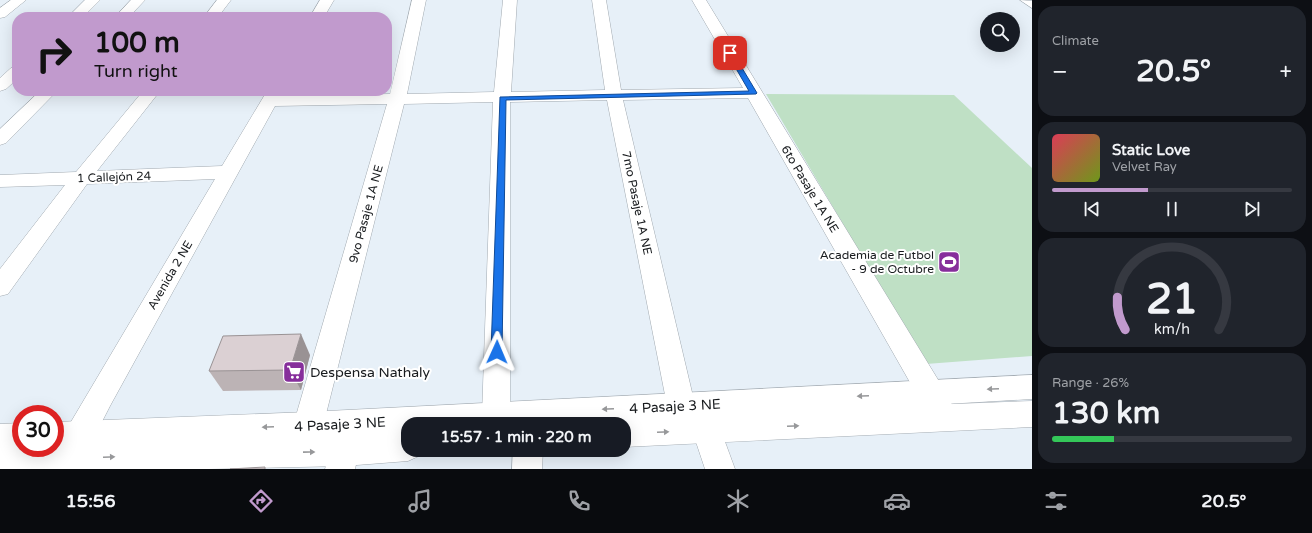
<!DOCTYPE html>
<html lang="en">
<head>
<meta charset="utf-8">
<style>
  body { margin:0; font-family:"Varela Round",sans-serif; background:#20242c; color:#f1f3f6; height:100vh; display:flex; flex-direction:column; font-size:15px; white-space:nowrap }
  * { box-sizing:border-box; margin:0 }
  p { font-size:13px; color:#9ea1a6 }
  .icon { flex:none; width:22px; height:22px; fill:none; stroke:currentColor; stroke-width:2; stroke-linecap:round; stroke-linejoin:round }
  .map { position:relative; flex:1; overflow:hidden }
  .side { display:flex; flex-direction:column; gap:6px; padding:6px; background:#0d0f14; width:280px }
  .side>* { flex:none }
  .banner { position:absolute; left:12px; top:12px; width:380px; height:84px; border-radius:16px; box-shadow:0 4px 16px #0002; background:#c19acd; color:#111; overflow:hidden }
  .buttons { position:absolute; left:980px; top:12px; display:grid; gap:8px }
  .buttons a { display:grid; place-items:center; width:40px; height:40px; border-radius:50%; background:#171b24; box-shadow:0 4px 16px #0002; font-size:20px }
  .speed { position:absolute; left:12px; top:405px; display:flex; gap:8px; font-size:20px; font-weight:700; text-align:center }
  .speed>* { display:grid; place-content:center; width:52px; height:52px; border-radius:50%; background:#171b24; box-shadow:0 4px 16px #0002; line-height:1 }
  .speed .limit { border:6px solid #d22; background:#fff; color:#111 }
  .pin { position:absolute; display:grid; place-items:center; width:34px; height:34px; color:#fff; margin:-17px; border-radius:8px; box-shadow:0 2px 6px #0006 }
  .me { position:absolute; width:44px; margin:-22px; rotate:1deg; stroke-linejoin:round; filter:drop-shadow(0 0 3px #0008) }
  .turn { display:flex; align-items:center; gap:14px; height:84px; padding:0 16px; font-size:18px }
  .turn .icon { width:52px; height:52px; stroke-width:2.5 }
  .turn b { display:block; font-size:28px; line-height:34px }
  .big { font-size:30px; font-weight:700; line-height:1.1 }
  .side .tile { flex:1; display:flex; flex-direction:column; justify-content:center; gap:6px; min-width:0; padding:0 14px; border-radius:16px; background:#20242c }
  .side .dial { align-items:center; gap:0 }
  .dial svg { height:104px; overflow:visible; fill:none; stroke:#363941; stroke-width:7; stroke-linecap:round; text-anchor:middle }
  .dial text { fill:#f1f3f6; stroke:none }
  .song { display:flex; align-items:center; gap:12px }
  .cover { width:48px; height:48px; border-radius:6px; background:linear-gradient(135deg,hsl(350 70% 55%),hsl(80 70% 35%)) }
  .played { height:4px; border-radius:2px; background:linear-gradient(90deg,#c19acd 40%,#363941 40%) }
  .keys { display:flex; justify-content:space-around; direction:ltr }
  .heat { display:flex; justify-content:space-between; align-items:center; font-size:22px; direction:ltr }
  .charge { height:6px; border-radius:3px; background:linear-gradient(90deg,#34c759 26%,#363941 0) }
  .trip { position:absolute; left:401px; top:417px; width:230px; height:40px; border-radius:16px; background:#171b24; box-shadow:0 4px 16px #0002; font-weight:700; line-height:40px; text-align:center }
  .tabs { display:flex; height:64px; justify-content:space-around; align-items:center; background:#090b0e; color:#9ea1a6 }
  .tabs .icon { width:28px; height:28px }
  .tabs .on { color:#c19acd }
  .tabs b { font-size:18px; color:#f1f3f6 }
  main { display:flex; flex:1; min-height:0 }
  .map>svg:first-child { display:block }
  .green { fill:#bfe0c5 }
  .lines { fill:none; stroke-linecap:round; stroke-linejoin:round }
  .service-casing { stroke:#a1a9b0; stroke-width:1 }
  .minor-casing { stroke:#a1a9b0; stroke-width:1 }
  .tertiary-casing { stroke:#a1a9b0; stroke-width:1 }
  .service { fill:#fff; fill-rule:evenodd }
  .minor { fill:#fff; fill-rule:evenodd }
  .tertiary { fill:#fff; fill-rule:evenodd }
  .wall { fill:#bcb3b5 }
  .shaded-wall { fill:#999294 }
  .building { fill:#dbd0d3; stroke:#999294 }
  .oneway { fill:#97989a }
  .route { fill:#1a73e8; stroke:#114b97 }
  .labels { text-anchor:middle; stroke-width:4; stroke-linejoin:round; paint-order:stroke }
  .street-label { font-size:12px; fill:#181b1e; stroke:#fff }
  .poi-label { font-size:12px; fill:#181b1e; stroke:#fff; text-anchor:end }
  .near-poi-label { font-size:14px; fill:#181b1e; stroke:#fff; text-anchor:start }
  .near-street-label { font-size:14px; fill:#181b1e; stroke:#fff }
</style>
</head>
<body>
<main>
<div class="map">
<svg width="1032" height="469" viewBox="0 0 1032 469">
  <rect width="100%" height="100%" fill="#e7f0f8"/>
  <path class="green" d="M 766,94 L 954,95 L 1032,168 L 1032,356 L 926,364 Z"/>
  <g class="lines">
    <g class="service-casing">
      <path id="service" d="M 1020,0 L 1032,1 L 1032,8 Z"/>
    </g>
    <g class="minor-casing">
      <g id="minor">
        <path d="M 11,0 L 26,0 L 5,17 L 0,18 L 0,8 Z"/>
        <path d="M 85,0 L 100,0 L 83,17 L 68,17 Z"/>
        <path d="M 131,0 L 145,0 L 129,17 L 115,17 Z"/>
        <path d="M 217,0 L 231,0 L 218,17 L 204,17 Z"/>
        <path d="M 320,0 L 334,0 L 324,17 L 310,17 Z"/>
        <path d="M 412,0 L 426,0 L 407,94 L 494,92 L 503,0 L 517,0 L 511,92 L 605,90 L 592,0 L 606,0 L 621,90 L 743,88 L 692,0 L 706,0 L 948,396 L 952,405 L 948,414 L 938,418 L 928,414 L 748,98 L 623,100 L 695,405 L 691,414 L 681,418 L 671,414 L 667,405 L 607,100 L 510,102 L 510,415 L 506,424 L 486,424 L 482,415 L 493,102 L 404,104 L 323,426 L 318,436 L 308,440 L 298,436 L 293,426 L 387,104 L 275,106 L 110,406 L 84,457 L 73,462 L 62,457 L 58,447 L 62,437 L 215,179 L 87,184 L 8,294 L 0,296 L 0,269 L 65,185 L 0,187 L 0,175 L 76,172 L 143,91 L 160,91 L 97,171 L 222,166 L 267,91 L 283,91 L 281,96 L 390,94 Z"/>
        <path d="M 17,66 L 17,79 L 6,89 L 0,91 L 0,78 L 11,68 Z"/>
        <path d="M 40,91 L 57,91 L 6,143 L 0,145 L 0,129 Z"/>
        <path d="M 707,416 L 717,420 L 735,469 L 705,469 L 692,430 L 697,420 Z"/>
        <path d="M 344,436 L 355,441 L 359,451 L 355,469 L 325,469 L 333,441 Z"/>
        <path d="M 513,450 L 543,450 L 542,469 L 512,469 Z"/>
      </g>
    </g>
    <g class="tertiary-casing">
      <path id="tertiary" d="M 1032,375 L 1032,399 L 928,405 L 1032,401 L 1032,427 L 624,447 L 624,424 L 613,424 L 614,423 L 408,424 L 408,450 L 421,450 L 419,456 L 408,461 L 344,466 L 208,469 L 0,469 L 0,424 L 21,423 L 21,448 L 55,448 L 55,422 L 308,412 Z"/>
    </g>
    <use href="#service" class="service"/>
    <use href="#minor" class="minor"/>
    <use href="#tertiary" class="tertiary"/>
  </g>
  <path class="wall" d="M 310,355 L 301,390 L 223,391 L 209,371 Z"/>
  <path class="shaded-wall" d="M 301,334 L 310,355 L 301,390 L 290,370 Z"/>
  <g class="building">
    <path d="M 301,334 L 290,370 L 209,371 L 223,336 Z"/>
    <path d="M 265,467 L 265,469 L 230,469 Z"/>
  </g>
  <defs><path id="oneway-solid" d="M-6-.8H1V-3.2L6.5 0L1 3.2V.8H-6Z"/></defs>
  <g class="oneway">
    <use href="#oneway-solid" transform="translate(993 389) rotate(177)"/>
    <use href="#oneway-solid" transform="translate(863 396) rotate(177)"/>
    <use href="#oneway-solid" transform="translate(608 409) rotate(177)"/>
    <use href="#oneway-solid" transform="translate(793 426) rotate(-3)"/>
    <use href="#oneway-solid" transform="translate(268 427) rotate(178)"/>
    <use href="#oneway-solid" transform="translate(663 432) rotate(-3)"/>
    <use href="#oneway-solid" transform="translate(309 452) rotate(-1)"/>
    <use href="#oneway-solid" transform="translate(109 457) rotate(-2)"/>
  </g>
  <path class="route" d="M 730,51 L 733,53 L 757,93 L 756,94 L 506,100 L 502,352 L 501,355 L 493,355 L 491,352 L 500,97 L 749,91 L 727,53 Z"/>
  <defs>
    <g id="stadium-square" transform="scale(1.15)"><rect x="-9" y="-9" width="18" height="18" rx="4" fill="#862e9b" stroke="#fff"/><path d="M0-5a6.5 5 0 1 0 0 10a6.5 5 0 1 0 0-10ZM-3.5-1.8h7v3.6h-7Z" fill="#fff"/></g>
    <g id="supermarket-square" transform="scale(1.15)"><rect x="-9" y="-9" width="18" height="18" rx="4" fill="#862e9b" stroke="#fff"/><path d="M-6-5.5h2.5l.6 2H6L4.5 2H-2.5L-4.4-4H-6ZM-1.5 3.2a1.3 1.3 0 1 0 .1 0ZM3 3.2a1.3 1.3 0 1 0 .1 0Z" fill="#fff"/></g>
  </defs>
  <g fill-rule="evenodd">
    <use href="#stadium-square" x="949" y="262"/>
    <use href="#supermarket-square" x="294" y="372"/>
  </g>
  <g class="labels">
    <g class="street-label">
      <text transform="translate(114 177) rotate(-2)" y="4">1 Callejón 24</text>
      <text transform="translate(810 189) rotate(59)" y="4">6to Pasaje 1A NE</text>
      <text transform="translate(637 203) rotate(78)" y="4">7mo Pasaje 1A NE</text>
      <text transform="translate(366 214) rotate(-75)" y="4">9vo Pasaje 1A NE</text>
      <text transform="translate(170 275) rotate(-60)" y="4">Avenida 2 NE</text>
    </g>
    <g class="poi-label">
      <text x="934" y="259">Academia de Futbol<tspan x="934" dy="14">- 9 de Octubre</tspan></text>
    </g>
    <g class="near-poi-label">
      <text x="310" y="377">Despensa Nathaly</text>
    </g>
    <g class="near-street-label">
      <text transform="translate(675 406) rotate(-3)" y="5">4 Pasaje 3 NE</text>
      <text transform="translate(340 424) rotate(-3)" y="5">4 Pasaje 3 NE</text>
    </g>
  </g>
</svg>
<div class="buttons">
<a><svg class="icon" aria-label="search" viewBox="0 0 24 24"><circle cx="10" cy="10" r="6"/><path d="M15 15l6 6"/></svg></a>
</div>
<div class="speed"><div class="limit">30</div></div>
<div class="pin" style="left:730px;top:53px;background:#d93025"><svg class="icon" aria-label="arrive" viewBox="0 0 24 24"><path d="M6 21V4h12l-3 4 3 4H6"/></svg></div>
<svg class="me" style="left:497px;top:352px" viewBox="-20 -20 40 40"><path d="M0-17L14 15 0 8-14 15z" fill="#1a73e8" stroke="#fff" stroke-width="4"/></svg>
<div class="trip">15:57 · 1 min · 220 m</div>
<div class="banner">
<div class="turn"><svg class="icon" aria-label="right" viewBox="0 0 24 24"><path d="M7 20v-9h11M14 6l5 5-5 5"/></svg><div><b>100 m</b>Turn right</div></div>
</div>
</div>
<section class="side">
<div class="tile"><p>Climate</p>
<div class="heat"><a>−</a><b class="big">20.5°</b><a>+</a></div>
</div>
<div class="tile">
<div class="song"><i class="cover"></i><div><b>Static Love</b><p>Velvet Ray</p></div></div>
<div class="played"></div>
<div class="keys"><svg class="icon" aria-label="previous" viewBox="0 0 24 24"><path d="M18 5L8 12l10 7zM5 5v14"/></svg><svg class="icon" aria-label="pause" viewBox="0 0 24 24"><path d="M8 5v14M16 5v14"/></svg><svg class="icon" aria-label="next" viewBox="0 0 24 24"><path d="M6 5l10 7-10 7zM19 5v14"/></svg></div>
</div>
<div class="tile dial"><svg viewBox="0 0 100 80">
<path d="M14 69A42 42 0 1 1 86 69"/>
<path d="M14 69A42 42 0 0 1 8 44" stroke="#c19acd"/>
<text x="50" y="56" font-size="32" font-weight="700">21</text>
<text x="50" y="72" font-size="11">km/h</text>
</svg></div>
<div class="tile"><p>Range · 26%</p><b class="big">130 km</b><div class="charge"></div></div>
</section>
</main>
<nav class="tabs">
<b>15:56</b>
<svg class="icon on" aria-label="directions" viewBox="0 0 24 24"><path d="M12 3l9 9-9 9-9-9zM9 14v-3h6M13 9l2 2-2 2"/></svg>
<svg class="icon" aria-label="music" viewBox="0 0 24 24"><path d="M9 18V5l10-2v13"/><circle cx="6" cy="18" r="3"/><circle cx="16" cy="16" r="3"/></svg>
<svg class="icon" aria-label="phone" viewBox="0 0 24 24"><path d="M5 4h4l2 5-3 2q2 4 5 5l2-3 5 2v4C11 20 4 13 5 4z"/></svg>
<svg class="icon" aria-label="climate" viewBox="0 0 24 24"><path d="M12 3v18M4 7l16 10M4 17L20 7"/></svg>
<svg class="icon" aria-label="car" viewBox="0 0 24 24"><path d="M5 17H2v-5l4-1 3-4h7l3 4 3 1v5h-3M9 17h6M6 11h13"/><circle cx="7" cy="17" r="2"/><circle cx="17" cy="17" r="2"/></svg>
<svg class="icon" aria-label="filters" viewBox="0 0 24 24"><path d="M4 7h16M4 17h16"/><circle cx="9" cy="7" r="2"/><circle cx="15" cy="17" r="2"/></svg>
<b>20.5°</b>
</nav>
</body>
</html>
